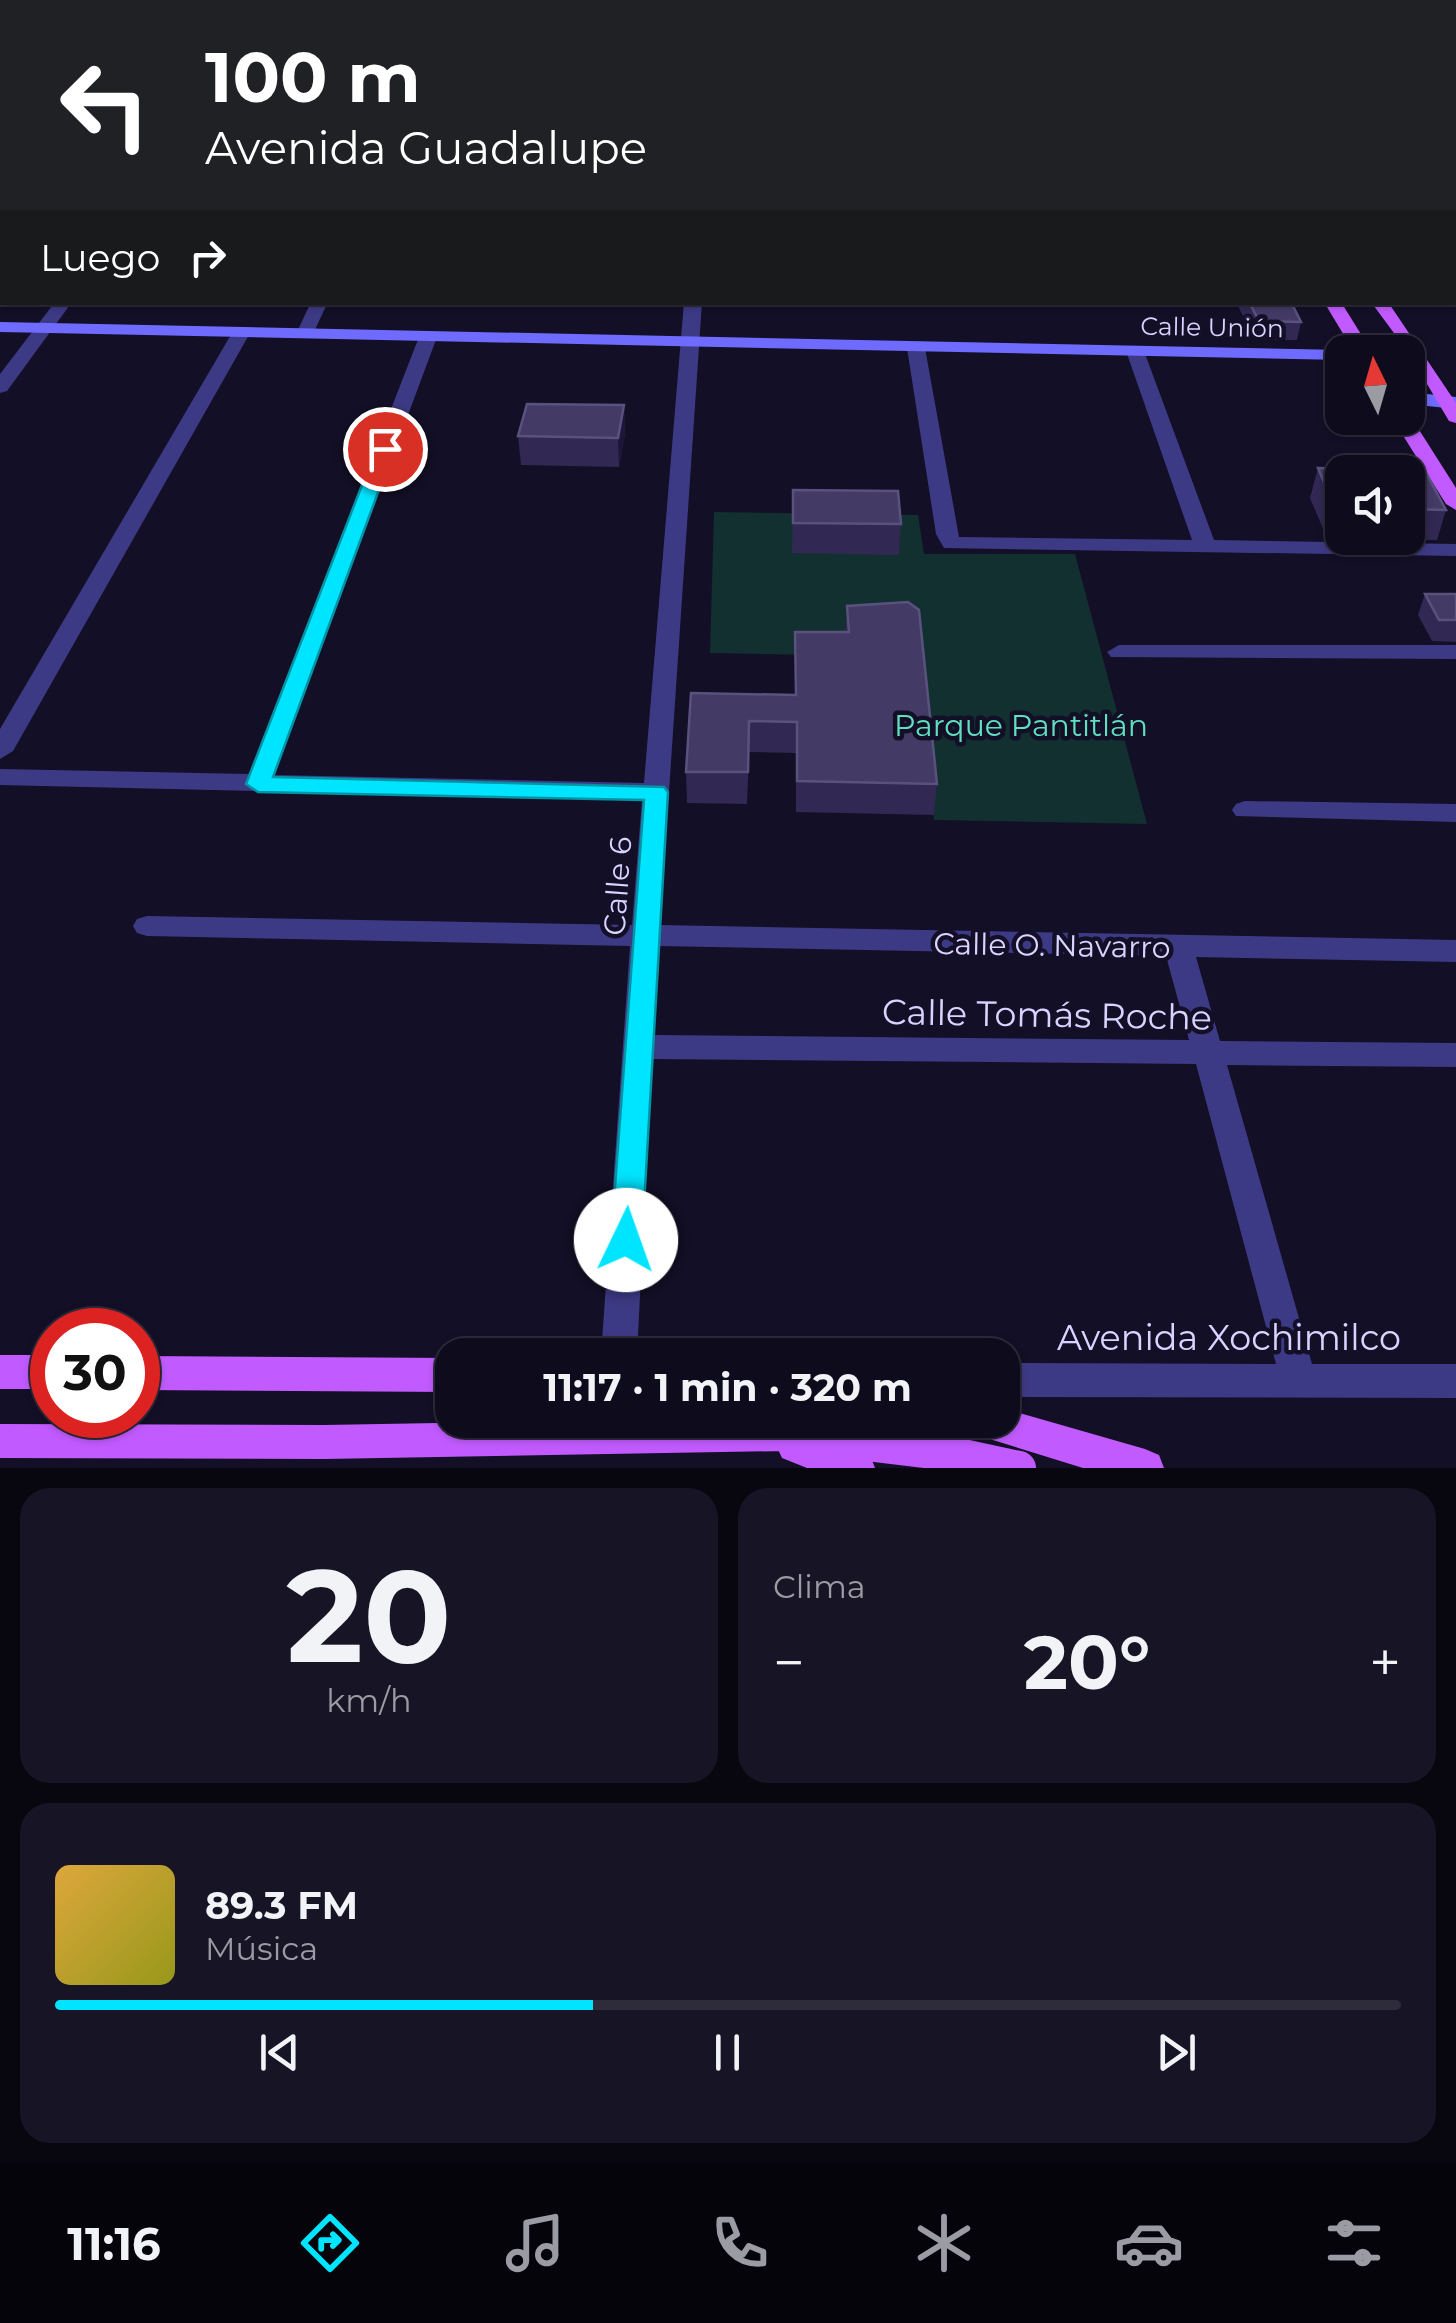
<!DOCTYPE html>
<html lang="es">
<head>
<meta charset="utf-8">
<style>
  body { margin:0; font-family:Montserrat,sans-serif; background:#171425; color:#f1f3f6; height:100vh; display:flex; flex-direction:column; font-size:38px; white-space:nowrap }
  * { box-sizing:border-box; margin:0 }
  p { font-size:32px; color:#9b9ba3 }
  .icon { flex:none; width:55px; height:55px; fill:none; stroke:currentColor; stroke-width:2; stroke-linecap:round; stroke-linejoin:round }
  .map { position:relative; height:1468px; overflow:hidden }
  .details { display:flex; flex-direction:column; gap:20px; padding:20px; background:#08060f; flex:1 }
  .details>* { flex:none }
  .top-card { position:absolute; left:0px; top:0px; width:1458px; height:305px; box-shadow:0 2px 8px #0004,0 0 0 2px #2e2b3b; background:#202124; color:#fff; overflow:hidden }
  .needle { width:65px; rotate:355deg }
  .controls { position:absolute; left:1325px; top:335px; display:grid; gap:20px }
  .controls a { display:grid; place-items:center; width:100px; height:100px; border-radius:20px; background:#0e0b1c; box-shadow:0 2px 8px #0004,0 0 0 2px #2e2b3b; font-size:50px }
  .speed { position:absolute; left:30px; top:1308px; display:flex; gap:20px; font-size:50px; font-weight:700; text-align:center }
  .speed>* { display:grid; place-content:center; width:130px; height:130px; border-radius:50%; background:#0e0b1c; box-shadow:0 2px 8px #0004,0 0 0 2px #2e2b3b; line-height:1 }
  .speed .limit { border:15px solid #d22; background:#fff; color:#111 }
  .pin { position:absolute; display:grid; place-items:center; width:85px; height:85px; color:#fff; margin:-42px; border:5px solid #fff; border-radius:50%; box-shadow:0 2px 10px #0007 }
  .me { position:absolute; width:110px; margin:-55px; rotate:3deg; stroke-linejoin:round; filter:drop-shadow(0 0 8px #0008) }
  .turn { display:flex; align-items:center; gap:35px; height:210px; padding:0 40px; font-size:45px }
  .turn .icon { width:130px; height:130px; stroke-width:2.5 }
  .turn b { display:block; font-size:70px; line-height:85px }
  .then { display:flex; align-items:center; height:95px; padding:0 40px; background:#0003; gap:20px; font-size:38px }
  .big { font-size:75px; font-weight:700; line-height:1.1 }
  .details .tile { flex:1; display:flex; flex-direction:column; justify-content:center; gap:15px; min-width:0; padding:0 35px; border-radius:30px; background:#171425 }
  .details .dial { align-items:center; gap:0 }
  .dial b { font-size:130px; line-height:1 }
  .song { display:flex; align-items:center; gap:30px }
  .cover { width:120px; height:120px; border-radius:15px; background:linear-gradient(135deg,hsl(40 70% 55%),hsl(60 70% 35%)) }
  .played { height:10px; border-radius:5px; background:linear-gradient(90deg,#00e5ff 40%,#2e2b3b 40%) }
  .keys { display:flex; justify-content:space-around; direction:ltr }
  .heat { display:flex; justify-content:space-between; align-items:center; font-size:55px; direction:ltr }
  .details .tiles { flex:1; display:grid; gap:20px; grid-template-columns:1fr 1fr }
  .tile:last-child { grid-column:span 2 }
  .trip { position:absolute; left:435px; top:1338px; width:585px; height:100px; border-radius:30px; background:#0e0b1c; box-shadow:0 2px 8px #0004,0 0 0 2px #2e2b3b; font-weight:700; line-height:100px; text-align:center }
  .tabs { display:flex; height:160px; justify-content:space-around; align-items:center; background:#06040b; color:#9b9ba3 }
  .tabs .icon { width:70px; height:70px }
  .tabs .active { color:#00e5ff }
  .tabs b { font-size:45px; color:#f1f3f6 }
  .map>svg:first-child { display:block }
  .green { fill:#12302f }
  .lines { fill:none; stroke-linecap:round; stroke-linejoin:round }
  .street { fill:#3d3a85; fill-rule:evenodd }
  .secondary { fill:#6f6bff; fill-rule:evenodd }
  .primary { fill:#c25bff; fill-rule:evenodd }
  .primary-bridge { stroke:#c25bff; stroke-width:34 }
  .wall { fill:#312854; fill-rule:evenodd }
  .shaded-wall { fill:#1d163a }
  .building { fill:#433a66; stroke:#5a527e; stroke-width:2.5 }
  .route { fill:#00e5ff; stroke:#0095a6; stroke-width:2.5 }
  .labels { text-anchor:middle; stroke-width:9; stroke-linejoin:round; paint-order:stroke }
  .far-street-label { font-size:25px; fill:#d9d4ff; stroke:#130f26 }
  .park-label { font-size:30px; fill:#5fe0c0; stroke:#130f26 }
  .street-label { font-size:30px; fill:#d9d4ff; stroke:#130f26 }
  .near-street-label { font-size:35px; fill:#d9d4ff; stroke:#130f26 }
</style>
</head>
<body>
<div class="map">
<svg width="1456" height="1468" viewBox="0 0 1456 1468">
  <rect width="100%" height="100%" fill="#130f26"/>
  <path class="green" d="M 714,512 L 918,515 L 924,554 L 1075,554 L 1147,824 L 934,820 L 917,657 L 710,653 Z"/>
  <g class="lines">
    <g class="street">
      <path d="M 711,0 L 723,0 L 723,2 L 712,2 Z"/>
      <path d="M 1210,0 L 1222,0 L 1224,2 L 1212,2 Z"/>
      <path d="M 1414,0 L 1426,0 L 1426,2 L 1415,2 Z"/>
      <rect x="1455" y="83" width="1" height="8"/>
      <rect x="1455" y="123" width="1" height="8"/>
      <rect x="0" y="160" width="2" height="8"/>
      <rect x="1455" y="199" width="1" height="10"/>
      <rect x="0" y="218" width="2" height="10"/>
      <rect x="0" y="237" width="2" height="10"/>
      <rect x="0" y="257" width="2" height="10"/>
      <path d="M 55,302 L 72,302 L 7,391 L 0,393 L 0,374 Z"/>
      <path d="M 311,302 L 328,302 L 311,338 L 299,338 L 296,334 Z"/>
      <path d="M 684,302 L 702,302 L 660,925 L 1456,940 L 1456,962 L 1196,957 L 1220,1041 L 1456,1043 L 1456,1067 L 1227,1065 L 1312,1364 L 1456,1364 L 1456,1398 L 1002,1397 L 1002,1363 L 1276,1364 L 1196,1064 L 652,1059 L 637,1355 L 601,1355 L 630,946 L 147,936 L 137,933 L 133,926 L 137,919 L 147,916 L 632,925 L 642,800 L 0,785 L 0,769 L 249,774 L 419,337 L 428,332 L 437,337 L 274,775 L 644,783 ZM 659,946 L 1166,956 L 1189,1040 L 653,1035 Z"/>
      <path d="M 241,328 L 250,333 L 13,751 L 0,759 L 0,729 L 232,333 Z"/>
      <path d="M 916,343 L 925,348 L 959,537 L 1192,540 L 1126,351 L 1135,346 L 1144,351 L 1214,540 L 1456,544 L 1456,556 L 944,548 L 936,534 L 907,348 Z"/>
      <path d="M 1119,645 L 1456,645 L 1456,659 L 1111,657 L 1107,652 Z"/>
      <path d="M 1245,801 L 1456,804 L 1456,822 L 1236,816 L 1232,810 L 1236,804 Z"/>
    </g>
    <g class="secondary">
      <path d="M 1305,0 L 1345,0 L 1347,2 L 1307,2 Z"/>
      <rect x="1455" y="8" width="1" height="8"/>
      <path d="M 0,322 L 1342,350 L 1349,352 L 1342,352 L 1342,360 L 0,332 Z"/>
      <path d="M 1408,392 L 1456,397 L 1456,409 L 1408,404 Z"/>
    </g>
    <g class="primary">
      <path d="M 1138,0 L 1150,0 L 1152,2 L 1140,2 Z"/>
      <path d="M 1177,0 L 1189,0 L 1190,2 L 1179,2 Z"/>
      <path d="M 1324,302 L 1341,302 L 1372,352 L 1354,352 Z"/>
      <path d="M 1371,302 L 1388,302 L 1456,403 L 1456,423 L 1449,421 L 1408,352 Z"/>
      <path d="M 1409,414 L 1456,488 L 1456,510 L 1446,504 L 1392,418 L 1408,418 Z"/>
      <rect x="0" y="1355" width="52" height="34"/>
      <path d="M 138,1356 L 452,1358 L 452,1392 L 138,1390 Z"/>
      <path d="M 1002,1408 L 1145,1449 L 1159,1455 L 1164,1468 L 1083,1468 L 970,1433 L 964,1420 L 1002,1420 Z"/>
      <path d="M 795,1427 L 870,1455 L 875,1468 L 807,1468 L 782,1458 L 776,1445 L 782,1432 Z"/>
    </g>
    <path class="primary-bridge" d="M 0,1441 L 324,1442 L 784,1434 L 958,1455 L 1019,1468"/>
  </g>
  <g class="wall">
    <rect x="728" y="0" width="385" height="2"/>
    <path d="M 1236,302 L 1291,302 L 1301,322 L 1297,340 L 1255,340 Z"/>
    <path d="M 624,405 L 625,434 L 619,467 L 521,465 L 518,436 Z"/>
    <path d="M 1318,468 L 1425,471 L 1446,510 L 1437,540 L 1327,538 L 1310,498 ZM 1342,472 L 1408,472 L 1408,538 L 1342,538 Z"/>
    <path d="M 793,490 L 901,524 L 899,555 L 792,553 Z"/>
    <path d="M 1425,594 L 1456,594 L 1456,642 L 1432,641 L 1418,615 Z"/>
    <path d="M 847,606 L 937,784 L 934,815 L 796,812 L 796,753 L 749,752 L 747,804 L 687,803 L 686,772 L 691,693 L 795,695 L 795,632 L 845,632 Z"/>
  </g>
  <path class="shaded-wall" d="M 624,405 L 625,434 L 619,467 L 618,438 Z"/>
  <g class="building">
    <path d="M 728,0 L 926,0 L 927,2 L 728,2 Z"/>
    <path d="M 1249,302 L 1291,302 L 1301,322 L 1259,321 Z"/>
    <path d="M 527,404 L 624,405 L 618,438 L 518,436 Z"/>
    <path d="M 1318,468 L 1425,471 L 1446,510 L 1408,509 L 1408,472 L 1342,472 L 1342,508 L 1335,508 Z"/>
    <path d="M 793,490 L 898,491 L 901,524 L 793,523 Z"/>
    <path d="M 1425,594 L 1456,594 L 1456,620 L 1439,620 Z"/>
    <path d="M 908,602 L 919,610 L 937,784 L 797,781 L 797,722 L 749,721 L 748,772 L 686,772 L 691,693 L 796,695 L 795,632 L 849,632 L 847,606 Z"/>
  </g>
  <path class="route" d="M 385,443 L 394,449 L 273,777 L 664,787 L 668,792 L 642,1240 L 637,1249 L 626,1253 L 615,1249 L 611,1240 L 644,800 L 258,792 L 246,784 L 376,449 Z"/>
  <g class="labels">
    <g class="far-street-label">
      <text transform="translate(1212 327) rotate(1)" y="9">Calle Unión</text>
    </g>
    <g class="park-label">
      <text x="1021" y="736">Parque Pantitlán</text>
    </g>
    <g class="street-label">
      <text transform="translate(618 886) rotate(-86)" y="10">Calle 6</text>
      <text transform="translate(1052 946) rotate(1)" y="10">Calle O. Navarro</text>
    </g>
    <g class="near-street-label">
      <text transform="translate(1047 1015) rotate(1)" y="12">Calle Tomás Roche</text>
      <text x="1229" y="1350">Avenida Xochimilco</text>
    </g>
  </g>
</svg>
<div class="controls">
<a><svg class="needle" viewBox="-14 -14 28 28"><path d="M0-13l5 13h-10z" fill="#e53935"/><path d="M0 13l5-13h-10z" fill="#9b9ba3"/></svg></a>
<a><svg class="icon" aria-label="sound" viewBox="0 0 24 24"><path d="M4 9h4l5-4v14l-5-4H4zM17 9q2 3 0 6"/></svg></a>
</div>
<div class="speed"><div class="limit">30</div></div>
<div class="pin" style="left:385px;top:449px;background:#d93025"><svg class="icon" aria-label="arrive" viewBox="0 0 24 24"><path d="M6 21V4h12l-3 4 3 4H6"/></svg></div>
<svg class="me" style="left:626px;top:1240px" viewBox="-20 -20 40 40"><circle r="19" fill="#fff"/><path d="M0-13L10 11 0 6-10 11z" fill="#00e5ff"/></svg>
<div class="trip">11:17 · 1 min · 320 m</div>
<div class="top-card">
<div class="turn"><svg class="icon" aria-label="left" viewBox="0 0 24 24"><path d="M17 20v-9H6M10 6l-5 5 5 5"/></svg><div><b>100 m</b>Avenida Guadalupe</div></div>
<div class="then">Luego<svg class="icon" aria-label="right" viewBox="0 0 24 24"><path d="M7 20v-9h11M14 6l5 5-5 5"/></svg></div>
</div>
</div>
<section class="details">
<div class="tiles">
<div class="tile dial"><b>20</b><p>km/h</p></div>
<div class="tile"><p>Clima</p>
<div class="heat"><a>−</a><b class="big">20°</b><a>+</a></div>
</div>
<div class="tile">
<div class="song"><i class="cover"></i><div><b>89.3 FM</b><p>Música</p></div></div>
<div class="played"></div>
<div class="keys"><svg class="icon" aria-label="previous" viewBox="0 0 24 24"><path d="M18 5L8 12l10 7zM5 5v14"/></svg><svg class="icon" aria-label="pause" viewBox="0 0 24 24"><path d="M8 5v14M16 5v14"/></svg><svg class="icon" aria-label="next" viewBox="0 0 24 24"><path d="M6 5l10 7-10 7zM19 5v14"/></svg></div>
</div>
</div>
</section>
<nav class="tabs">
<b>11:16</b>
<svg class="icon active" aria-label="directions" viewBox="0 0 24 24"><path d="M12 3l9 9-9 9-9-9zM9 14v-3h6M13 9l2 2-2 2"/></svg>
<svg class="icon" aria-label="music" viewBox="0 0 24 24"><path d="M9 18V5l10-2v13"/><circle cx="6" cy="18" r="3"/><circle cx="16" cy="16" r="3"/></svg>
<svg class="icon" aria-label="phone" viewBox="0 0 24 24"><path d="M5 4h4l2 5-3 2q2 4 5 5l2-3 5 2v4C11 20 4 13 5 4z"/></svg>
<svg class="icon" aria-label="climate" viewBox="0 0 24 24"><path d="M12 3v18M4 7l16 10M4 17L20 7"/></svg>
<svg class="icon" aria-label="car" viewBox="0 0 24 24"><path d="M5 17H2v-5l4-1 3-4h7l3 4 3 1v5h-3M9 17h6M6 11h13"/><circle cx="7" cy="17" r="2"/><circle cx="17" cy="17" r="2"/></svg>
<svg class="icon" aria-label="filters" viewBox="0 0 24 24"><path d="M4 7h16M4 17h16"/><circle cx="9" cy="7" r="2"/><circle cx="15" cy="17" r="2"/></svg>
</nav>
</body>
</html>
